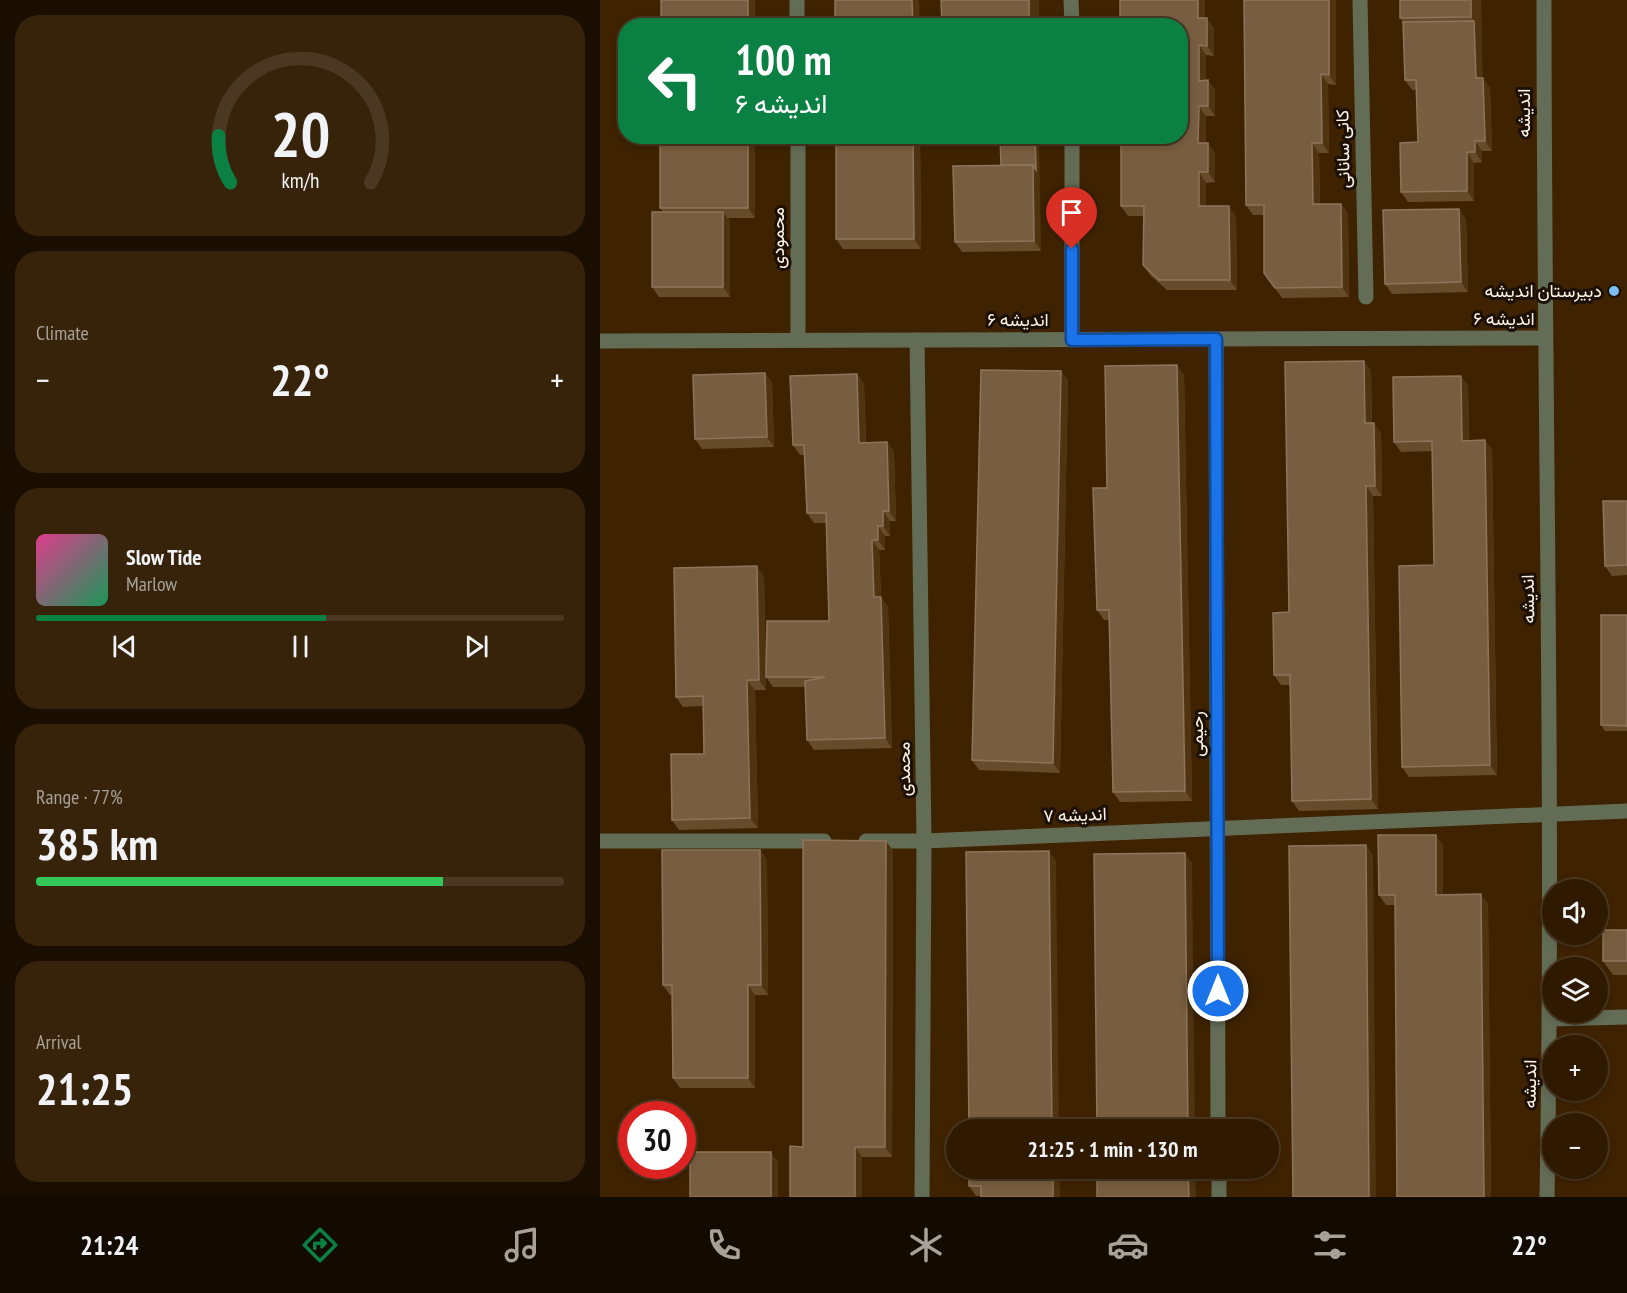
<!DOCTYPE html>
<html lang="en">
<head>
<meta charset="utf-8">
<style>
  body { margin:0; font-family:"PT Sans Narrow",Vazirmatn,sans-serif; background:#37230a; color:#f1f3f6; height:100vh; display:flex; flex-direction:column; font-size:22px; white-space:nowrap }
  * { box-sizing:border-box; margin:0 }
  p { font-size:20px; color:#a7a199 }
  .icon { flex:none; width:33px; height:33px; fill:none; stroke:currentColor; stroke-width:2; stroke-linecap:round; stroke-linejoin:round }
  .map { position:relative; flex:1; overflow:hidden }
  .panel { display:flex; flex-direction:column; gap:15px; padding:15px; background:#1a0e00; width:600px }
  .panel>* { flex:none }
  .hud { position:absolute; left:18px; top:18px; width:570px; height:126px; border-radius:24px; box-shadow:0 3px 9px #0003,0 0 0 2px #4a3822; background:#0b8043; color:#fff; overflow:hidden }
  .tools { position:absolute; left:942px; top:879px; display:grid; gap:12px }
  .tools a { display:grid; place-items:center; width:66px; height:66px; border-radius:50%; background:#2f1a00; box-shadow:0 3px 9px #0003,0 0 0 2px #4a3822; font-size:30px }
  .speed { position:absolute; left:18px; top:1101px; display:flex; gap:12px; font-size:30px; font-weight:700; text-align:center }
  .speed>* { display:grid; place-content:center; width:78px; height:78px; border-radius:50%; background:#2f1a00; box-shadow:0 3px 9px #0003,0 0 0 2px #4a3822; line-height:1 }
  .speed .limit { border:9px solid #d22; background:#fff; color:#111 }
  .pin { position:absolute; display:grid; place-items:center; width:51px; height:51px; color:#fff; margin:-62px -26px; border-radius:50% 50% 50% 0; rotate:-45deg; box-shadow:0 0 6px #0007 }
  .pin .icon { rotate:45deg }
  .me { position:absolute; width:66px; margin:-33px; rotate:0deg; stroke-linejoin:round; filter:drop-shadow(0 0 4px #0008) }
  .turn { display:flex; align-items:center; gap:21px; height:126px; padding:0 18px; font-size:27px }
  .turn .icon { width:78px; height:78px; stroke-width:2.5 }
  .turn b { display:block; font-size:42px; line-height:51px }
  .big { font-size:45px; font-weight:600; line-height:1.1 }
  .panel .tile { flex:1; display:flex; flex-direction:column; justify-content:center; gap:9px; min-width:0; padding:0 21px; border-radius:24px; background:#37230a }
  .panel .dial { align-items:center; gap:0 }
  .dial svg { height:156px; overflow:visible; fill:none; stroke:#4a3822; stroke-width:7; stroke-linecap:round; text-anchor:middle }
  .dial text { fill:#f1f3f6; stroke:none }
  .song { display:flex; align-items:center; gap:18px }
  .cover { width:72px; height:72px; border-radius:9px; background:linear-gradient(135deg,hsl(330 70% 55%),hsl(150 70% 35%)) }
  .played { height:6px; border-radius:3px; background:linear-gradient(90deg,#0b8043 55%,#4a3822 55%) }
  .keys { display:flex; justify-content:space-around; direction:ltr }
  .heat { display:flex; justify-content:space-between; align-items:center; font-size:33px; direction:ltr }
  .charge { height:9px; border-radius:4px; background:linear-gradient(90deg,#34c759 77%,#4a3822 0) }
  .trip { position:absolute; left:346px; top:1119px; width:333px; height:60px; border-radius:30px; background:#2f1a00; box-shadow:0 3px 9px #0003,0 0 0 2px #4a3822; font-weight:600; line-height:60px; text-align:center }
  .tab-bar { display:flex; height:96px; justify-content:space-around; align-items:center; background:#130a00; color:#a7a199 }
  .tab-bar .icon { width:42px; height:42px }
  .tab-bar .current { color:#0b8043 }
  .tab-bar b { font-size:27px; color:#f1f3f6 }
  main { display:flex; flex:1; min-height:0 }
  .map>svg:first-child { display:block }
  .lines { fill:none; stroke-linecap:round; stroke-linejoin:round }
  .minor { stroke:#636d56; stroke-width:15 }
  .tertiary { stroke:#636d56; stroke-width:15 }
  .wall { fill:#674c2c }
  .shaded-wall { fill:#503412 }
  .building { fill:#785e40; stroke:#8d755b; stroke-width:1.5 }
  .route-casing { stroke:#114b97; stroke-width:15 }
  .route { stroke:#1a73e8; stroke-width:10 }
  .poi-dot { fill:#7dbef9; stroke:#1c1004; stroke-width:2 }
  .labels { text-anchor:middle; stroke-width:6; stroke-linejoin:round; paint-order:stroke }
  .street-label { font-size:18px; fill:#fef3e8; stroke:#1c1004 }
  .poi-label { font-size:18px; fill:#fef3e8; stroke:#1c1004; text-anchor:end }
</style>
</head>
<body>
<main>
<section class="panel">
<div class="tile dial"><svg viewBox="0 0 100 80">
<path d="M14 69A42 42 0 1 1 86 69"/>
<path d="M14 69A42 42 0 0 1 8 45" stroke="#0b8043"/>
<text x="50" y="56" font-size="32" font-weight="700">20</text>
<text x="50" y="72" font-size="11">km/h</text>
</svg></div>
<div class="tile"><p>Climate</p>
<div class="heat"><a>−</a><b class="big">22°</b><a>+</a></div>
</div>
<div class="tile">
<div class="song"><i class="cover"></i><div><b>Slow Tide</b><p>Marlow</p></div></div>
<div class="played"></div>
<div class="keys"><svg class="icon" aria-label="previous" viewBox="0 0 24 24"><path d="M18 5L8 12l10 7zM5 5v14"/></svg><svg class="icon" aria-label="pause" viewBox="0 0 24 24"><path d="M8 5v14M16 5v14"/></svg><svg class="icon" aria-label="next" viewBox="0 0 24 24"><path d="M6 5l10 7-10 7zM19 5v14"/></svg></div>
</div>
<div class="tile"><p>Range · 77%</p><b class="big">385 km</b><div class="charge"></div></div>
<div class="tile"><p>Arrival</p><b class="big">21:25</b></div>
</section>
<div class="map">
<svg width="1027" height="1197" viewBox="0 0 1027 1197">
  <rect width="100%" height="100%" fill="#3f2300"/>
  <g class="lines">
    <g class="minor">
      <path d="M 197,0 L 197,26"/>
      <path d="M 471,0 L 472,26"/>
      <path d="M 760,0 L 766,297"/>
      <path d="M 198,136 L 198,340"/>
      <path d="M 472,136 L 472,340"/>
      <path d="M 616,339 L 618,1130"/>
      <path d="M 317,340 L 324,841 L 322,1197"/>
      <path d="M 0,341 L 944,338"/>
      <path d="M 0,841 L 224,841"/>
      <path d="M 266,841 L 324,841 L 1027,811"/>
      <path d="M 950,1019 L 1027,1017"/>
      <path d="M 619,1168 L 619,1197"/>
    </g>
    <path class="tertiary" d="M 944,0 C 944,399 954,798 947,1197"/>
  </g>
  <g class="wall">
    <path d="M 644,0 L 736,0 L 736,85 L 728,84 L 729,153 L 719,153 L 720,204 L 741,204 L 748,214 L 749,297 L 682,298 L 664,273 L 664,215 L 653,215 L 646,205 Z"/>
    <path d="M 800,0 L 881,0 L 882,78 L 890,88 L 892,151 L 882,151 L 882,162 L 874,163 L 874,201 L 808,202 L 801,192 L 818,142 L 817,90 L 812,90 L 805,80 L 803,22 L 800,18 Z"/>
    <path d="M 605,18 L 614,28 L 614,56 L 606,55 L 606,80 L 608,80 L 615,90 L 615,116 L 606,116 L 606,143 L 615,153 L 615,182 L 606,183 L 606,206 L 636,216 L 637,290 L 567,290 L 550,275 L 543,265 L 544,216 L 528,216 L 521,206 Z"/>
    <path d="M 60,136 L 155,136 L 155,218 L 128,218 L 130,222 L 130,297 L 59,297 L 52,287 L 63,212 L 60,208 Z"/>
    <path d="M 236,136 L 320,136 L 321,249 L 243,249 L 236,239 Z"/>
    <path d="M 401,165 L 441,251 L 362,252 L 355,242 Z"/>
    <path d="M 866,219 L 868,292 L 792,294 L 785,284 Z"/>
    <path d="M 764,361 L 771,371 L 772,423 L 781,433 L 782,496 L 773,496 L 778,809 L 699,811 L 692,801 L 690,685 L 681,685 L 674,675 L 689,612 Z"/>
    <path d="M 461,371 L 468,381 L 460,773 L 379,770 L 372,760 Z"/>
    <path d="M 165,373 L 172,383 L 174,447 L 102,449 L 95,439 Z"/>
    <path d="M 257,374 L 264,384 L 266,442 L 287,442 L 294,452 L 296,521 L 290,521 L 290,536 L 285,536 L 285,550 L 279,550 L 281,597 L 288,607 L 292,748 L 214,750 L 207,740 L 205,687 L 173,687 L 166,677 L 166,690 L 155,690 L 158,828 L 79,830 L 72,820 L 104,754 L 103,706 L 83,707 L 76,697 L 164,576 L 166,675 L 229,621 L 227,523 L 214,523 L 207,513 L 205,455 L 200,455 L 193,445 Z"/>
    <path d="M 584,375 L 592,801 L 520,802 L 513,792 L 510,620 L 504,620 L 497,610 L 507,488 Z"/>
    <path d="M 861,376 L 868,386 L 869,441 L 885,440 L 892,450 L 897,775 L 809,777 L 802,767 L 834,565 L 832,451 L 801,452 L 794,442 Z"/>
    <path d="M 1027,501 L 1027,575 L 1012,576 L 1005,566 Z"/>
    <path d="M 1027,615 L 1027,731 L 1005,731 L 1001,725 Z"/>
    <path d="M 286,841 L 293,851 L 292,1157 L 262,1157 L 262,1197 L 190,1197 Z"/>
    <path d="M 843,845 L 843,895 L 888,904 L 891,1197 L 797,1197 L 795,905 L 786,905 L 779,895 Z"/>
    <path d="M 160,850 L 167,860 L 168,995 L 155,995 L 155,1088 L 80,1088 L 73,1078 L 72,995 L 70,995 L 63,985 Z"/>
    <path d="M 1027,930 L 1027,975 L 1013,975 L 1003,961 Z"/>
    <path d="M 369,1168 L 460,1168 L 460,1197 L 376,1196 L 369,1186 Z"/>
  </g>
  <g class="shaded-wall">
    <rect x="148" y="0" width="7" height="26"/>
    <path d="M 312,0 L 319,0 L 320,26 L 313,26 Z"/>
    <rect x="429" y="0" width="10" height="26"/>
    <path d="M 598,0 L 605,0 L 605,28 L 598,18 Z"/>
    <path d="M 729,0 L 736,0 L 736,85 L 729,75 Z"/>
    <path d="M 871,0 L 881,0 L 883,88 L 876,78 L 874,21 L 871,17 Z"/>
    <path d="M 607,18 L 614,28 L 614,56 L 607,46 Z"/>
    <path d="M 599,45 L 606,55 L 606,91 L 599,81 Z"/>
    <path d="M 721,74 L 728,84 L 729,153 L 722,143 Z"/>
    <path d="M 883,78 L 890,88 L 892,151 L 885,141 Z"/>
    <path d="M 608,80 L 615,90 L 615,116 L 608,106 Z"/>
    <path d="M 599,106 L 606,116 L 606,153 L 598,143 Z"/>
    <path d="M 148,136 L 155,136 L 155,218 L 148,208 Z"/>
    <path d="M 313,136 L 320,136 L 321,249 L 314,239 Z"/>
    <path d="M 435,136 L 439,136 L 441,251 L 434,241 L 433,165 Z"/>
    <path d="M 875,141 L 882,151 L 882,162 L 875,152 Z"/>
    <path d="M 608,143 L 615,153 L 615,182 L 608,172 Z"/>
    <path d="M 712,143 L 719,153 L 720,214 L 713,204 Z"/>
    <path d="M 867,152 L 874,163 L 874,201 L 867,191 Z"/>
    <path d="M 599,172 L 606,183 L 606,216 L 599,206 Z"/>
    <path d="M 741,204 L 748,214 L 749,297 L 742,287 Z"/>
    <path d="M 629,206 L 636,216 L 637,290 L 630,280 Z"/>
    <path d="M 859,209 L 866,219 L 868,292 L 861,282 Z"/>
    <path d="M 123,212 L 130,222 L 130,297 L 123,287 Z"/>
    <path d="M 764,361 L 771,371 L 772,433 L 765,423 Z"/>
    <path d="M 577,365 L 584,375 L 592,801 L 585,791 Z"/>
    <path d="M 461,371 L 468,381 L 460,773 L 453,763 Z"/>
    <path d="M 165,373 L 172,383 L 174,447 L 167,437 Z"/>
    <path d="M 257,374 L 264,384 L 266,453 L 259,443 Z"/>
    <path d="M 861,376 L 868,386 L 869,451 L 862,441 Z"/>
    <path d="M 774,423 L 781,433 L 782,496 L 775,486 Z"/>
    <path d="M 885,440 L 892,450 L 897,775 L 890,765 Z"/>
    <path d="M 287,442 L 294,452 L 296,521 L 289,511 Z"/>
    <path d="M 766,486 L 773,496 L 778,809 L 771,799 Z"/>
    <path d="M 283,511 L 290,521 L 290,536 L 283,526 Z"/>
    <path d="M 278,526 L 285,536 L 285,550 L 278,540 Z"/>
    <path d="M 272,540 L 279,550 L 281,597 L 288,607 L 292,748 L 285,738 L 274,597 Z"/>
    <path d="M 157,566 L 164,576 L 166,690 L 159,680 Z"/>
    <path d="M 147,680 L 155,690 L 158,828 L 150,818 Z"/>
    <path d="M 836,835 L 843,845 L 843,905 L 836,895 Z"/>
    <path d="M 286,841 L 293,851 L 292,1157 L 285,1147 Z"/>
    <path d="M 766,845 L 773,855 L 776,1197 L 769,1197 Z"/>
    <path d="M 160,850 L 167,860 L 168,995 L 161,985 Z"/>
    <path d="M 449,851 L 456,861 L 459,1130 L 452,1130 Z"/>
    <path d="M 585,853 L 592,863 L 595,1130 L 588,1130 Z"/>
    <path d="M 881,894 L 888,904 L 891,1197 L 884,1197 Z"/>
    <path d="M 148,985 L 155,995 L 155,1088 L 148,1078 Z"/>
    <path d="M 255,1147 L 262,1157 L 262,1197 L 255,1197 Z"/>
    <path d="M 171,1152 L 178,1162 L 178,1197 L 171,1197 Z"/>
    <rect x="453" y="1168" width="7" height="29"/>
    <path d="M 588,1168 L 595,1168 L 596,1197 L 589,1197 Z"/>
  </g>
  <g class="building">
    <rect x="61" y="0" width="87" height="26"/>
    <path d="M 235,0 L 312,0 L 313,26 L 235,26 Z"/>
    <path d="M 341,0 L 429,0 L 429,26 L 342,26 Z"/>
    <path d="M 520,0 L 598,0 L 598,18 L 607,18 L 607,46 L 599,45 L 599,81 L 608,80 L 608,106 L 599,106 L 598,143 L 608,143 L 608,172 L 599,172 L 599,206 L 629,206 L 630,280 L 559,280 L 543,265 L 544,206 L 521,206 L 521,136 L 580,136 L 580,26 L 520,26 Z"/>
    <path d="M 644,0 L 729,0 L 729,75 L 721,74 L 722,143 L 712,143 L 713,204 L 741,204 L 742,287 L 675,288 L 664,273 L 664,205 L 646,205 Z"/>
    <path d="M 800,0 L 871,0 L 871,17 L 800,18 Z"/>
    <path d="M 874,21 L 876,78 L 883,78 L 885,141 L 875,141 L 875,152 L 867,152 L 867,191 L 801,192 L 800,143 L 818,142 L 816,80 L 805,80 L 803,22 Z"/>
    <rect x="60" y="136" width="88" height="72"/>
    <path d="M 236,136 L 313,136 L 314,239 L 236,239 Z"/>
    <path d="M 400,136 L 435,136 L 436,170 L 433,165 L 401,165 Z"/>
    <path d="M 433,165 L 434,241 L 355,242 L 353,166 Z"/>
    <path d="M 859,209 L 861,282 L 785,284 L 783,210 Z"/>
    <rect x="52" y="212" width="71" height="75"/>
    <path d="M 764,361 L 765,423 L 774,423 L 775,486 L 766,486 L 771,799 L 692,801 L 690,675 L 674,675 L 673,613 L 689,612 L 685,362 Z"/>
    <path d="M 577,365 L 585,791 L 513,792 L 509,610 L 497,610 L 493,488 L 507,488 L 505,366 Z"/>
    <path d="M 381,370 L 461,371 L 453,763 L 372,760 Z"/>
    <path d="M 165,373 L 167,437 L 95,439 L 93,375 Z"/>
    <path d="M 257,374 L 259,443 L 287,442 L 289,511 L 283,511 L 283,526 L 278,526 L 278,540 L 272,540 L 274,597 L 281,597 L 285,738 L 207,740 L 205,681 L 225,677 L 166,677 L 167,621 L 229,621 L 226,513 L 207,513 L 204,445 L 193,445 L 190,376 Z"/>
    <path d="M 861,376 L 862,441 L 885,440 L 890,765 L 802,767 L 799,566 L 834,565 L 832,441 L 794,442 L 793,377 Z"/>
    <path d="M 1003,501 L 1027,501 L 1027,565 L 1005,566 Z"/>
    <path d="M 157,566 L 159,680 L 147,680 L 150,818 L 72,820 L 71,754 L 104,754 L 103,696 L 76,697 L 74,568 Z"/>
    <path d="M 1001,615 L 1027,615 L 1027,726 L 1001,725 Z"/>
    <path d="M 778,835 L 836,835 L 836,895 L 881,894 L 884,1197 L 797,1197 L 795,895 L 779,895 Z"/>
    <path d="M 203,840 L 286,841 L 285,1147 L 255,1147 L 255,1197 L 190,1197 L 190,1146 L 203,1147 Z"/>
    <path d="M 766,845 L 769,1197 L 693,1197 L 689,846 Z"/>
    <path d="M 62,850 L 160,850 L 161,985 L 148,985 L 148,1078 L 73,1078 L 72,985 L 63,985 Z"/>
    <path d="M 449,851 L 452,1130 L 369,1130 L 366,852 Z"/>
    <path d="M 585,853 L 588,1130 L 497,1130 L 494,854 Z"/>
    <rect x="1003" y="930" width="24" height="31"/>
    <rect x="90" y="1152" width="81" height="45"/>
    <path d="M 369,1168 L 453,1168 L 453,1197 L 381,1197 L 381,1186 L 369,1186 Z"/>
    <path d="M 497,1168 L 588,1168 L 589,1197 L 497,1197 Z"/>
  </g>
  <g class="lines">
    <g class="route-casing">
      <path id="route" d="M 472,249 L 472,340 L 616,339 L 618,991"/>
    </g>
    <use href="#route" class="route"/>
  </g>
  <circle class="poi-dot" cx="1014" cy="291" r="6"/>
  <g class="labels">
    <g class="street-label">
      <text transform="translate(924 113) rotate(-90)" y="6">اندیشه</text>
      <text transform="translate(743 149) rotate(-91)" y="6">کانی سانانی</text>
      <text transform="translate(178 238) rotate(-90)" y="6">محمودی</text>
      <text x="904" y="325">اندیشه ۶</text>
      <text x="418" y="326">اندیشه ۶</text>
      <text transform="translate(928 599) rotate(-91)" y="6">اندیشه</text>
      <text transform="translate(597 734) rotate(-90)" y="6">رحیمی</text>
      <text transform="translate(304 769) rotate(-91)" y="6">محمدی</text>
      <text transform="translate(475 815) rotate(-2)" y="6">اندیشه ۷</text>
      <text transform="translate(930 1084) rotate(-89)" y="6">اندیشه</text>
    </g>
    <g class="poi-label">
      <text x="1002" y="297">دبیرستان اندیشه</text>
    </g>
  </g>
</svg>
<div class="tools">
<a><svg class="icon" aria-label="sound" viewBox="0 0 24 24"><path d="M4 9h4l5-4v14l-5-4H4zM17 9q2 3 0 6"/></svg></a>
<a><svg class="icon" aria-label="layers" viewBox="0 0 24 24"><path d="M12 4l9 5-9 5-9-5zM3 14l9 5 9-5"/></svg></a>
<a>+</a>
<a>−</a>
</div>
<div class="speed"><div class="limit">30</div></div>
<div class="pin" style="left:472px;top:249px;background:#d93025"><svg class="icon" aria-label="arrive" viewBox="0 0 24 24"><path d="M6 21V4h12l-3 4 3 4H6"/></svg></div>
<svg class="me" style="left:618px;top:991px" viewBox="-20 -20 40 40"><circle r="17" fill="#1a73e8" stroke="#fff" stroke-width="3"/><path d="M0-11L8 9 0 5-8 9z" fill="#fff"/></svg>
<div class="trip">21:25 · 1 min · 130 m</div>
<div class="hud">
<div class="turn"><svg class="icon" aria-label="left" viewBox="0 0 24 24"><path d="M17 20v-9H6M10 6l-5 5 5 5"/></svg><div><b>100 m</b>اندیشه ۶</div></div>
</div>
</div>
</main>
<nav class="tab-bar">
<b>21:24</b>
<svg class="icon current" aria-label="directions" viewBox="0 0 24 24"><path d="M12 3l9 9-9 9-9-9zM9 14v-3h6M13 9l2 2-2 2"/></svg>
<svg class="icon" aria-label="music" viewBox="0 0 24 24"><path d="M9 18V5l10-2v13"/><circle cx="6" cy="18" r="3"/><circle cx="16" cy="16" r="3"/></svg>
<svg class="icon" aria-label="phone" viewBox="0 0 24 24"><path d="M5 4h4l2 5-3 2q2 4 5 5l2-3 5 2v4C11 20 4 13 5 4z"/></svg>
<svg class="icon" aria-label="climate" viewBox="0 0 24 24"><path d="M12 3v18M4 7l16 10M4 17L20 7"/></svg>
<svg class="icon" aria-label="car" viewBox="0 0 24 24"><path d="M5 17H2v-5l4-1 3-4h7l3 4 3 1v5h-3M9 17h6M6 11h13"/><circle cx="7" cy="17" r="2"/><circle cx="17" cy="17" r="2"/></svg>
<svg class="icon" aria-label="filters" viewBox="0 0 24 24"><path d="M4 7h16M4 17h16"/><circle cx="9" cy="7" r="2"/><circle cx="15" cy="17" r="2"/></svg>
<b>22°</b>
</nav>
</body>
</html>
